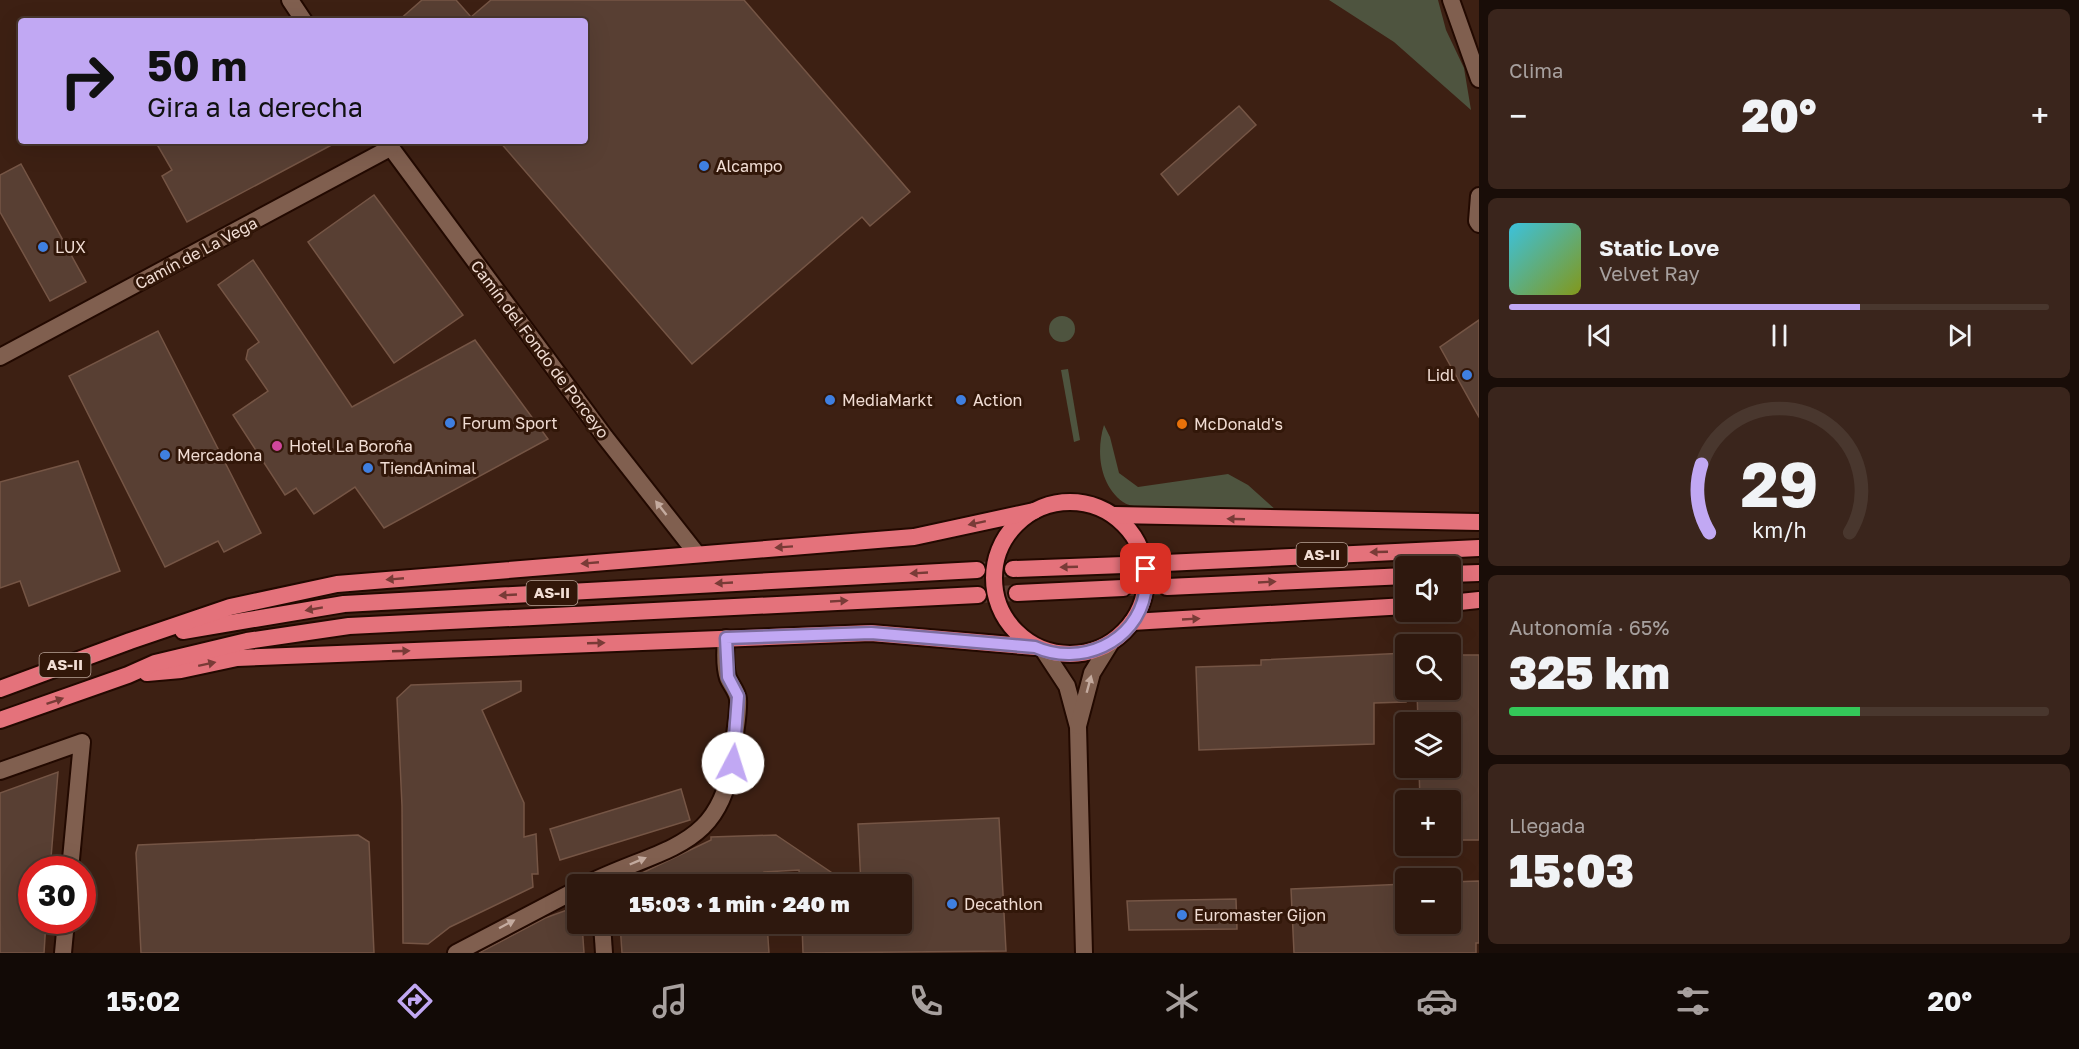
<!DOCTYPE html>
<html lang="es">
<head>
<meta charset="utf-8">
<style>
  body { margin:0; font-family:"Golos Text",sans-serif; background:#3a251c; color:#f1f3f6; height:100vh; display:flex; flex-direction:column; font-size:22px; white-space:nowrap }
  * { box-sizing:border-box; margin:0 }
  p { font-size:20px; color:#a7a09e }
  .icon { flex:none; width:33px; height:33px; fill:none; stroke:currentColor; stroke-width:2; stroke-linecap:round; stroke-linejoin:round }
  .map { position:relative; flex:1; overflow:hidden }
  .details { display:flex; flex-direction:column; gap:9px; padding:9px; background:#190d08; width:600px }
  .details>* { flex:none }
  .guide { position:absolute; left:18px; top:18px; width:570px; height:126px; border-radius:6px; box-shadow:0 6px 24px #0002,0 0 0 2px #49372e; background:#c1a8f3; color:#111; overflow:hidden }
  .fabs { position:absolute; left:1395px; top:556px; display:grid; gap:12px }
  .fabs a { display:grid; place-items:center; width:66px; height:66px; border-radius:6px; background:#2e180e; box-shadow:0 6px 24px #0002,0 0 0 2px #49372e; font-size:30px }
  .speed { position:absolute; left:18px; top:856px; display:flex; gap:12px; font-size:30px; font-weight:700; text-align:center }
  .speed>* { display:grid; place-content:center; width:78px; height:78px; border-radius:50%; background:#2e180e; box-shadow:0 6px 24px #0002,0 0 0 2px #49372e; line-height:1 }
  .speed .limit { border:9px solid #d22; background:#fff; color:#111 }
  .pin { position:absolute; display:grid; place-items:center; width:51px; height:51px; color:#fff; margin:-26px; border-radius:12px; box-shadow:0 3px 9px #0006 }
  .me { position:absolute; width:66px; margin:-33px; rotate:5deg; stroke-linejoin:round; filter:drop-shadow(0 0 4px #0008) }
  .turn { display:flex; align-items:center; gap:21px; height:126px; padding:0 30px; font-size:27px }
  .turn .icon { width:78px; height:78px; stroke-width:2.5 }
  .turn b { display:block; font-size:42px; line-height:51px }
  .big { font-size:45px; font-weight:800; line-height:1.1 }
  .details .card { flex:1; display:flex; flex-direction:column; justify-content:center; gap:9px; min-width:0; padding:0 21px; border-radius:9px; background:#3a251c }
  .details .dial { align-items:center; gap:0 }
  .dial svg { height:156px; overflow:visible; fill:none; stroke:#49372e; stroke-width:7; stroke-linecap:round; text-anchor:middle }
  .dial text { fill:#f1f3f6; stroke:none }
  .song { display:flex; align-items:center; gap:18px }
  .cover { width:72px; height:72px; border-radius:9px; background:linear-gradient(135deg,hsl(190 70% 55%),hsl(70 70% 35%)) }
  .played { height:6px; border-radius:3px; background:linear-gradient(90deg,#c1a8f3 65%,#49372e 65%) }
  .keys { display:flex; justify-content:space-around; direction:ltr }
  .heat { display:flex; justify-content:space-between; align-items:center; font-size:33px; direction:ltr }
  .charge { height:9px; border-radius:4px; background:linear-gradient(90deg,#34c759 65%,#49372e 0) }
  .trip { position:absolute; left:567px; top:874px; width:345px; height:60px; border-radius:6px; background:#2e180e; box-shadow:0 6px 24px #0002,0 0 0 2px #49372e; font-weight:800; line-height:60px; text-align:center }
  .tab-bar { display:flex; height:96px; justify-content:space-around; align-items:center; background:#120a06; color:#a7a09e }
  .tab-bar .icon { width:42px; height:42px }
  .tab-bar .on { color:#c1a8f3 }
  .tab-bar b { font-size:27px; color:#f1f3f6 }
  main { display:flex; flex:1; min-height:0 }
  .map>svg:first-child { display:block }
  .green { fill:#4e543f }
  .building { fill:#583f33; stroke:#755545; stroke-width:1.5 }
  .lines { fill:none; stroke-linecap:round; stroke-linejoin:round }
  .trunk-tunnel { stroke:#583c30; stroke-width:16; stroke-dasharray:16 8; stroke-linecap:butt }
  .minor-casing { stroke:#220900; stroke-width:20 }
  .trunk-casing { stroke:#220900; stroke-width:20 }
  .minor { stroke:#805f4f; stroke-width:16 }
  .trunk { stroke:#e4727b; stroke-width:16 }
  .oneway { fill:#c4ab9f }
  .oneway2 { fill:#793b37 }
  .route-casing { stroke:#7d6d9e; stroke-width:15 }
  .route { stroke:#c1a8f3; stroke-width:10 }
  .shop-dot { fill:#3f7fe0; stroke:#321709; stroke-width:2 }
  .food-dot { fill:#e8710a; stroke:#321709; stroke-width:2 }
  .hotel-dot { fill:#d1479c; stroke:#321709; stroke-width:2 }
  .labels { text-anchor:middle; stroke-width:6; stroke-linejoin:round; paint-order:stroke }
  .shield { fill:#321709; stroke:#b8a297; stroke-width:1.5 }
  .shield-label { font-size:15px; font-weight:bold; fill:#f1ddd4 }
  .poi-label { font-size:16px; fill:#f1ddd4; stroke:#321709; text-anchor:start }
  .street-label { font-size:16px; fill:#f1ddd4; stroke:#321709 }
</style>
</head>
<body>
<main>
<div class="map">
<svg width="1479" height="953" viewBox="0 0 1479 953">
  <rect width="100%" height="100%" fill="#3d2013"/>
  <g class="green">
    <path d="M 1329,0 L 1438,0 L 1446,30 L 1464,68 L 1471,110 L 1394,42 Z"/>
    <circle cx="1062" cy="329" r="13"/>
    <path d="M 1068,369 L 1080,440 L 1074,442 L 1061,370 Z"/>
    <path d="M 1104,425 L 1110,437 L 1119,473 L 1138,487 L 1228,474 L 1248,485 L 1276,510 C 1250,510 1138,514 1123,502 C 1099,484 1096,451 1104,425 Z"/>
  </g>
  <g class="building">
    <path d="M 422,0 L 456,0 L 471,17 L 491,0 L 744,0 L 910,192 L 870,226 L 862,217 L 692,364 L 499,141 L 585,141 L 585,21 L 398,21 Z"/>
    <path d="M 1239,106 L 1256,125 L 1178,195 L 1161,174 Z"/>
    <path d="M 155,141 L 339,141 L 187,222 L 162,176 L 172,170 Z"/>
    <path d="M 21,164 L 86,282 L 50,301 L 0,212 L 0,175 Z"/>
    <path d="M 374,195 L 463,315 L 394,363 L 308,242 Z"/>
    <path d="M 253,260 L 352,407 L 475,340 L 548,439 L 384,528 L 355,487 L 314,514 L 296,488 L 285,495 L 233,415 L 268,391 L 246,359 L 248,350 L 259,342 L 218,285 Z"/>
    <path d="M 1479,320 L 1479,417 L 1440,347 Z"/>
    <path d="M 158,331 L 261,533 L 224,552 L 218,541 L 165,567 L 69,376 Z"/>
    <path d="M 78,461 L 120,571 L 29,606 L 20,581 L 0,588 L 0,482 Z"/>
    <path d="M 1406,653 L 1406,702 L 1374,703 L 1374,744 L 1199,750 L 1196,667 L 1261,665 L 1261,660 Z"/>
    <path d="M 1450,655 L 1479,655 L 1479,840 L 1450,840 L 1450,801 L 1420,801 L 1419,768 L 1450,768 L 1450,723 L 1418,723 L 1417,690 L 1450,690 Z"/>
    <path d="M 521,681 L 521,691 L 482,710 L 524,803 L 524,837 L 536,834 L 538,874 L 532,874 L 533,887 L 450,927 L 428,944 L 403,943 L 402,806 L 397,698 L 411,685 Z"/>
    <path d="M 58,772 L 50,870 L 32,870 L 32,921 L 46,921 L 44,953 L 0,953 L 0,793 Z"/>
    <path d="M 681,789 L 690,820 L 560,860 L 550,829 Z"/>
    <path d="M 999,818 L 1006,951 L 803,953 L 802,924 L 902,924 L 902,885 L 861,885 L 858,824 Z"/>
    <path d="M 358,835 L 369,842 L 374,953 L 141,953 L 136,853 L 138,845 Z"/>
    <path d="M 776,835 L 850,885 L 800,885 L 799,870 L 764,872 L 765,885 L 617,885 L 711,840 L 711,837 Z"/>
    <path d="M 1479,881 L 1479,943 L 1476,943 L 1476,953 L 1294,953 L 1291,889 L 1406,884 L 1406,924 L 1450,924 L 1450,882 Z"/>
    <path d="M 1236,899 L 1237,929 L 1129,930 L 1127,901 Z"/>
    <path d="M 578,906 L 578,924 L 582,924 L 584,953 L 479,953 L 545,918 Z"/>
    <path d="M 620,924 L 767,924 L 769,953 L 622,953 Z"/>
  </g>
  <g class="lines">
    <g class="trunk-tunnel">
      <path d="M 1124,565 L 1165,563"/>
      <path d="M 977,570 L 1013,569"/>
      <path d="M 1123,588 L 1167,587"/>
      <path d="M 978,595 L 1017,593"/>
    </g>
    <g class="minor-casing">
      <g id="minor">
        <path d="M 290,0 L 304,21"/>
        <path d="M 1451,0 L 1479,79"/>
        <path d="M 386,141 L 605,437 L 697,554"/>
        <path d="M 1479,196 L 1477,221 L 1479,224"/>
        <path d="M 0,357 L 390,148"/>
        <path d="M 1044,651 L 1067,686 L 1078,727 L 1084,953"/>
        <path d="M 1078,726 L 1092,673 L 1110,644"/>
        <path d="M 0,771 L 82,742 L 70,870"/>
        <path d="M 585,885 C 665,845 726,851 734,744 C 735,730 739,713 738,699 C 737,691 731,685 728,678 C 724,666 725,650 726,638"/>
        <path d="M 602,924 L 604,953"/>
        <path d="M 63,953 L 66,921"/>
        <path d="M 456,953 L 578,889"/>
      </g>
    </g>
    <g class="trunk-casing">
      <g id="trunk">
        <circle cx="1070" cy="578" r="76"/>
        <path d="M 1114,515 L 1479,522"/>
        <path d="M 1165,563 L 1479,548"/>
        <path d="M 1013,569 L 1124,565"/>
        <path d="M 1450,574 L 1479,573"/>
        <path d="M 1167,587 L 1406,576"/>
        <path d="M 1017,593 L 1123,588"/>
        <path d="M 1450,603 L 1479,600"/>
        <path d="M 1132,622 L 1406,606"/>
        <path d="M 183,631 L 344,604 L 977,570"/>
        <path d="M 147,673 L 181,670 L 237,658 L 871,633 L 1035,647"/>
        <path d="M 0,689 L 130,641 L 230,607 L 337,584 L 914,537 L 1034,511"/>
        <path d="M 0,720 L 128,675 L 155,663 L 247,641 L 349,626 L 978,595"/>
      </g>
    </g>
    <use href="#minor" class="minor"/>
    <use href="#trunk" class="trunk"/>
  </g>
  <defs><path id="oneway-solid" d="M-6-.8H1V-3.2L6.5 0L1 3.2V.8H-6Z" transform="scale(1.5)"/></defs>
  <g class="oneway">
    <use href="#oneway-solid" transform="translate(661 508) rotate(-128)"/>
    <use href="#oneway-solid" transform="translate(1089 684) rotate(-75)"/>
    <use href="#oneway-solid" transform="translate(638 861) rotate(-23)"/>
    <use href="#oneway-solid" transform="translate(507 924) rotate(-28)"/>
  </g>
  <g class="oneway2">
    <use href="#oneway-solid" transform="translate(1236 519) rotate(-178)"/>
    <use href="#oneway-solid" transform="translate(977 523) rotate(168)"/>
    <use href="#oneway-solid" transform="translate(784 547) rotate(176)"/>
    <use href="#oneway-solid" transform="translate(1379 552) rotate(178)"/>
    <use href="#oneway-solid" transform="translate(590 563) rotate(175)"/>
    <use href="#oneway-solid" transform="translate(1069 567) rotate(178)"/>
    <use href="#oneway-solid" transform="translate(919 573) rotate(177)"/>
    <use href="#oneway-solid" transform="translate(395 579) rotate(175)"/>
    <use href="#oneway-solid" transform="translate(1267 582) rotate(-3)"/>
    <use href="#oneway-solid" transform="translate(724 583) rotate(177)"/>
    <use href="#oneway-solid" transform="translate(508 595) rotate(177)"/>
    <use href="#oneway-solid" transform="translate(839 601) rotate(-3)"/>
    <use href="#oneway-solid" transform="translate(314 609) rotate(170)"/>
    <use href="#oneway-solid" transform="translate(1191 619) rotate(-3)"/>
    <use href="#oneway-solid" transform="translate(596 643) rotate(-2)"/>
    <use href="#oneway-solid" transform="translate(401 651) rotate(-2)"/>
    <use href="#oneway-solid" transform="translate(207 664) rotate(-12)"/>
    <use href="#oneway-solid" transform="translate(55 701) rotate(-19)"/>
  </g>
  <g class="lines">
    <g class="route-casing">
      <path id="route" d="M 733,763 L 738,696 L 728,677 L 726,638 L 871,633 L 1035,647 C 1080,667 1136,643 1145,593 C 1146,585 1146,577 1146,569"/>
    </g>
    <use href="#route" class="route"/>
  </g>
  <g class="shop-dot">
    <circle cx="704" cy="166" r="6"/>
    <circle cx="43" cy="247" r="6"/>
    <circle cx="1467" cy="375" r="6"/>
    <circle cx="830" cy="400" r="6"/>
    <circle cx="961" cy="400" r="6"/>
    <circle cx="450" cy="423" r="6"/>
    <circle cx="165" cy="455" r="6"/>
    <circle cx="368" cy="468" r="6"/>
    <circle cx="952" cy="904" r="6"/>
    <circle cx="1182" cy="915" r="6"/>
  </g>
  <circle class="food-dot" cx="1182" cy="424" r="6"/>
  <circle class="hotel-dot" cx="277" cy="446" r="6"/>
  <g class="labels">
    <g class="shield">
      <rect x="1296.5" y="543" width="51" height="24" rx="4.5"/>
      <rect x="526.5" y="581" width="51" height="24" rx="4.5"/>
      <rect x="39.5" y="653" width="51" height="24" rx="4.5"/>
    </g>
    <g class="shield-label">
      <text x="1322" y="560">AS-II</text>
      <text x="552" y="598">AS-II</text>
      <text x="65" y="670">AS-II</text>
    </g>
    <g class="poi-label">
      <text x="716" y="172">Alcampo</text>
      <text x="55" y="253">LUX</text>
      <text x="1455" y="381" text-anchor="end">Lidl</text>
      <text x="842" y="406">MediaMarkt</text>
      <text x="973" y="406">Action</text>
      <text x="462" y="429">Forum Sport</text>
      <text x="1194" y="430">McDonald's</text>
      <text x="289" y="452">Hotel La Boroña</text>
      <text x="177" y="461">Mercadona</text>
      <text x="380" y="474">TiendAnimal</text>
      <text x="964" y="910">Decathlon</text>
      <text x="1194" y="921">Euromaster Gijon</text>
    </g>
    <g class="street-label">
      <text transform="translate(196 253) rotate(-28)" y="6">Camín de La Vega</text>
      <text transform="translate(540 349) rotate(53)" y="6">Camín del Fondo de Porceyo</text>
    </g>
  </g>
</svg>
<div class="fabs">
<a><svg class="icon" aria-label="sound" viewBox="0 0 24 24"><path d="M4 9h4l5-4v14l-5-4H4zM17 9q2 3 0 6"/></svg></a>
<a><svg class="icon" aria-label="search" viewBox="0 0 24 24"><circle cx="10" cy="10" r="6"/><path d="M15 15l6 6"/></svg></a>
<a><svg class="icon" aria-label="layers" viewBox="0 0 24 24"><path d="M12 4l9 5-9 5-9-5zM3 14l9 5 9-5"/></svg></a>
<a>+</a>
<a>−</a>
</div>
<div class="speed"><div class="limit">30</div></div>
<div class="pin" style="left:1146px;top:569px;background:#d93025"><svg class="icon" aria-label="arrive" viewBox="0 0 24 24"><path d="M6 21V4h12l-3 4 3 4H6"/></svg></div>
<svg class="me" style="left:733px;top:763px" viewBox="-20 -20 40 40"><circle r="19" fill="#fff"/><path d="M0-13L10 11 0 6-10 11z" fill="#c1a8f3"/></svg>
<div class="trip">15:03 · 1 min · 240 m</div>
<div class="guide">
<div class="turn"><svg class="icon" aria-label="right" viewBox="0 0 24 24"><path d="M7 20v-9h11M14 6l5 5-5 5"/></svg><div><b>50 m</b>Gira a la derecha</div></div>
</div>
</div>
<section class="details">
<div class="card"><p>Clima</p>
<div class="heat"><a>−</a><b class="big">20°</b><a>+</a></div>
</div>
<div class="card">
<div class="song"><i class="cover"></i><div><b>Static Love</b><p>Velvet Ray</p></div></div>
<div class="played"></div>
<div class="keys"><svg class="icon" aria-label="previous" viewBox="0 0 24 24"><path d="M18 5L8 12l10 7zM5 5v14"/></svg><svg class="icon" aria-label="pause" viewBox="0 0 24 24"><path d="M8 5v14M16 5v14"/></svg><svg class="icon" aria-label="next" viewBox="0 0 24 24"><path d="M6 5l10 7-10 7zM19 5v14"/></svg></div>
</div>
<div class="card dial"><svg viewBox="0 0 100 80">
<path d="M14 69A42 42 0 1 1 86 69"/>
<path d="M14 69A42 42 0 0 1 10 34" stroke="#c1a8f3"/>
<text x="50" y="56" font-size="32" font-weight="700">29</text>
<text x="50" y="72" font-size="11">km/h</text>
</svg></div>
<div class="card"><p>Autonomía · 65%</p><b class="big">325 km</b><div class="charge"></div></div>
<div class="card"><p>Llegada</p><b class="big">15:03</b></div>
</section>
</main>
<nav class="tab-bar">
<b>15:02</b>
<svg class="icon on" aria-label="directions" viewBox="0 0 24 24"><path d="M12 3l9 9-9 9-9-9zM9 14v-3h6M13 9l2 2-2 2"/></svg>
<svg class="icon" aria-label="music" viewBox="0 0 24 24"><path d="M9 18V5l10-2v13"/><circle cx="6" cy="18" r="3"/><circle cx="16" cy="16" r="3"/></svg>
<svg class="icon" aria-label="phone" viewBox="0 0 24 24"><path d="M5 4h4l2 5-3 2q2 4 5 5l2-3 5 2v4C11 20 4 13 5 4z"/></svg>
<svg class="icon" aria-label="climate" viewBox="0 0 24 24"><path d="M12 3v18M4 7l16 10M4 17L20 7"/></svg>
<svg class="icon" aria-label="car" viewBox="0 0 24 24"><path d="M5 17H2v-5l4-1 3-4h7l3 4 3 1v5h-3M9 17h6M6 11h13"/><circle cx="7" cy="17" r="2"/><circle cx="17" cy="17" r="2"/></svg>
<svg class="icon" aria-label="filters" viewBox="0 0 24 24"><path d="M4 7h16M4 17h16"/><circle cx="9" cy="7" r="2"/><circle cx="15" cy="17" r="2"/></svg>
<b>20°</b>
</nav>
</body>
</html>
